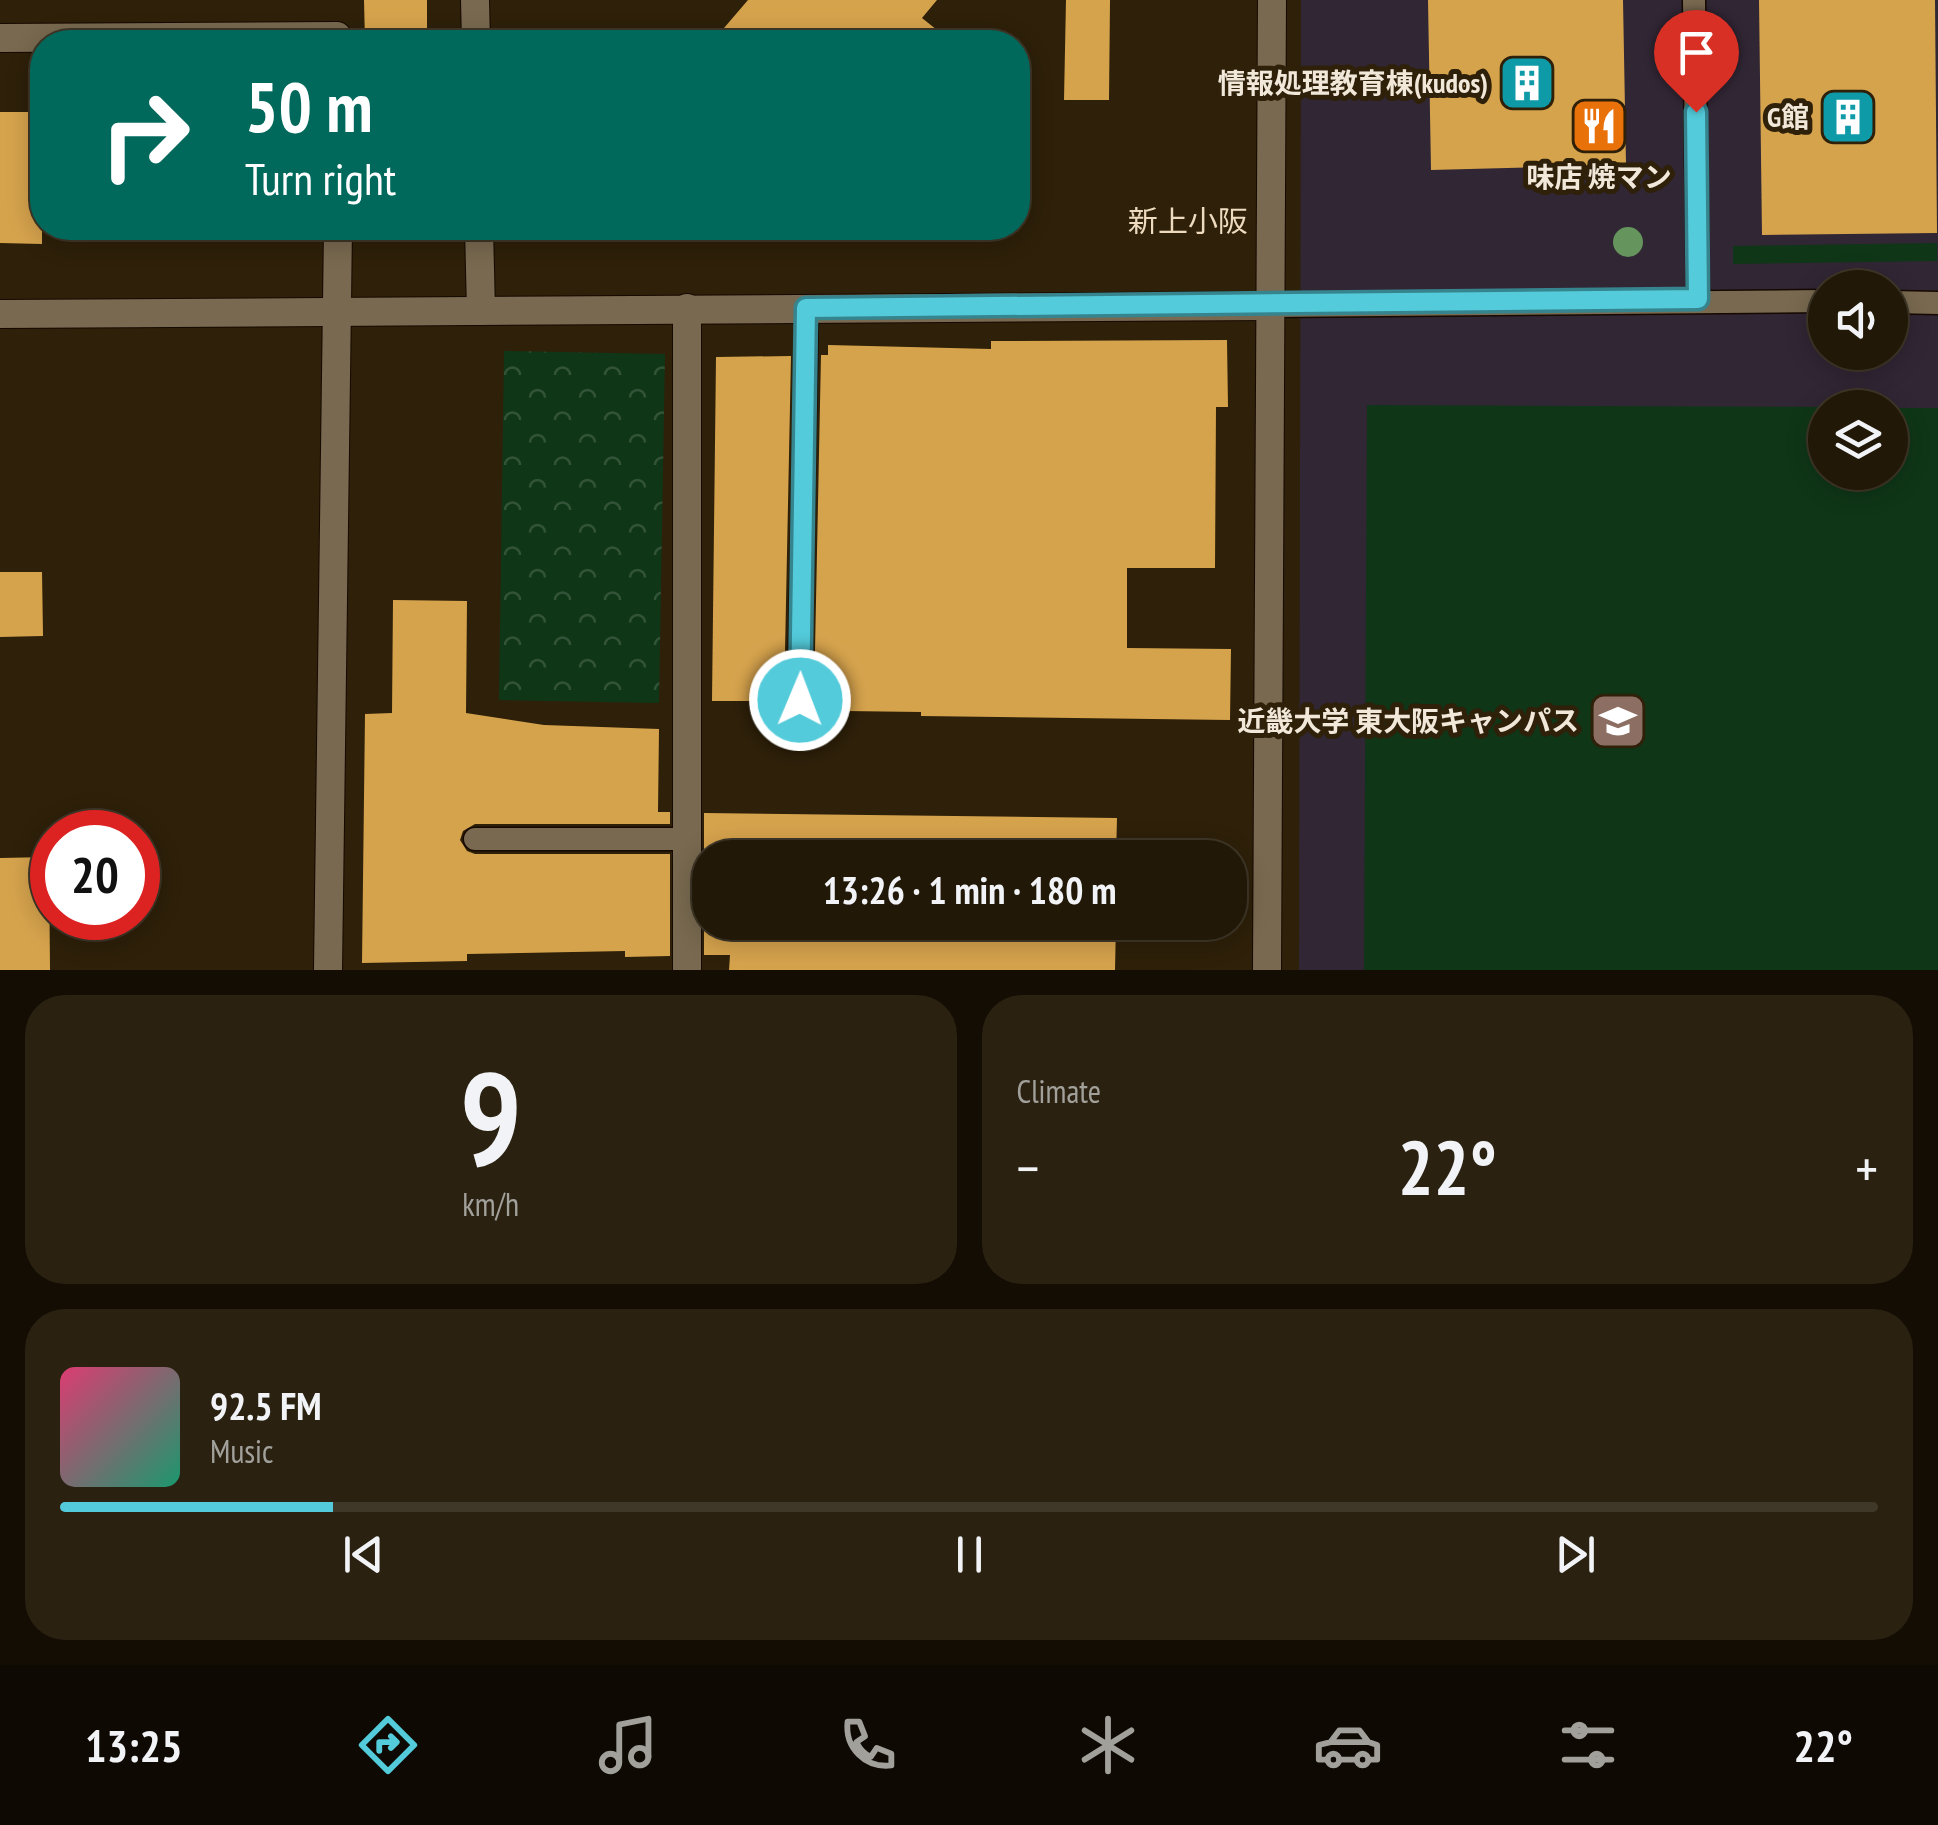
<!DOCTYPE html>
<html lang="en">
<head>
<meta charset="utf-8">
<style>
  body { margin:0; font-family:"PT Sans Narrow","Noto Sans JP",sans-serif; background:#2a2111; color:#f1f3f6; height:100vh; display:flex; flex-direction:column; font-size:38px; white-space:nowrap }
  * { box-sizing:border-box; margin:0 }
  p { font-size:32px; color:#a2a09b }
  .icon { flex:none; width:55px; height:55px; fill:none; stroke:currentColor; stroke-width:2; stroke-linecap:round; stroke-linejoin:round }
  .map { position:relative; height:970px; overflow:hidden }
  .side { display:flex; flex-direction:column; gap:25px; padding:25px; background:#130d04; flex:1 }
  .side>* { flex:none }
  .guide { position:absolute; left:30px; top:30px; width:1000px; height:210px; border-radius:40px; box-shadow:0 5px 25px #0003,0 0 0 2px #3f3728; background:#00695c; color:#fff; overflow:hidden }
  .controls { position:absolute; left:1808px; top:270px; display:grid; gap:20px }
  .controls a { display:grid; place-items:center; width:100px; height:100px; border-radius:50%; background:#221807; box-shadow:0 5px 25px #0003,0 0 0 2px #3f3728; font-size:50px }
  .speed { position:absolute; left:30px; top:810px; display:flex; gap:20px; font-size:50px; font-weight:700; text-align:center }
  .speed>* { display:grid; place-content:center; width:130px; height:130px; border-radius:50%; background:#221807; box-shadow:0 5px 25px #0003,0 0 0 2px #3f3728; line-height:1 }
  .speed .limit { border:15px solid #d22; background:#fff; color:#111 }
  .pin { position:absolute; display:grid; place-items:center; width:85px; height:85px; color:#fff; margin:-102px -42px; border-radius:50% 50% 50% 0; rotate:-45deg; box-shadow:0 0 10px #0007 }
  .pin .icon { rotate:45deg }
  .me { position:absolute; width:110px; margin:-55px; rotate:1deg; stroke-linejoin:round; filter:drop-shadow(0 0 8px #0008) }
  .turn { display:flex; align-items:center; gap:35px; height:210px; padding:0 50px; font-size:45px }
  .turn .icon { width:130px; height:130px; stroke-width:2.5 }
  .turn b { display:block; font-size:70px; line-height:85px }
  .big { font-size:75px; font-weight:600; line-height:1.1 }
  .side .card { flex:1; display:flex; flex-direction:column; justify-content:center; gap:15px; min-width:0; padding:0 35px; border-radius:40px; background:#2a2111 }
  .side .dial { align-items:center; gap:0 }
  .dial b { font-size:130px; line-height:1 }
  .song { display:flex; align-items:center; gap:30px }
  .cover { width:120px; height:120px; border-radius:15px; background:linear-gradient(135deg,hsl(340 70% 55%),hsl(160 70% 35%)) }
  .played { height:10px; border-radius:5px; background:linear-gradient(90deg,#53cbda 15%,#3f3728 15%) }
  .keys { display:flex; justify-content:space-around; direction:ltr }
  .heat { display:flex; justify-content:space-between; align-items:center; font-size:55px; direction:ltr }
  .side .tiles { flex:1; display:grid; gap:25px; grid-template-columns:1fr 1fr }
  .card:last-child { grid-column:span 2 }
  .trip { position:absolute; left:692px; top:840px; width:555px; height:100px; border-radius:40px; background:#221807; box-shadow:0 5px 25px #0003,0 0 0 2px #3f3728; font-weight:600; line-height:100px; text-align:center }
  .dock { display:flex; height:160px; justify-content:space-around; align-items:center; background:#0e0a03; color:#a2a09b }
  .dock .icon { width:70px; height:70px }
  .dock .active { color:#53cbda }
  .dock b { font-size:45px; color:#f1f3f6 }
  .map>svg:first-child { display:block }
  .education { fill:#312634; fill-rule:evenodd }
  .green { fill:#0f3617 }
  .park { fill:url(#park-crowns) }
  .building { fill:#d6a34d }
  .lines { fill:none; stroke-linecap:round; stroke-linejoin:round }
  .service-casing { stroke:#160900; stroke-width:25 }
  .minor-casing { stroke:#160900; stroke-width:30 }
  .tertiary-casing { stroke:#160900; stroke-width:30 }
  .service { stroke:#796950; stroke-width:22 }
  .minor { stroke:#796950; stroke-width:28 }
  .tertiary { stroke:#796950; stroke-width:28 }
  .tree { fill:#65955c }
  .route-casing { stroke:#36848e; stroke-width:25 }
  .route { stroke:#53cbda; stroke-width:18 }
  .labels { text-anchor:middle; stroke-width:10; stroke-linejoin:round; paint-order:stroke }
  .poi-label { font-size:28px; font-weight:bold; fill:#f1e8da; stroke:#2e2009; text-anchor:end }
  .neighbourhood-label { font-size:30px; fill:#eedbbf; stroke:#2e2009 }
</style>
</head>
<body>
<div class="map">
<svg width="1938" height="970" viewBox="0 0 1938 970">
  <defs>
    <pattern id="park-crowns" width="20" height="18" patternUnits="userSpaceOnUse" patternTransform="scale(2.5)"><rect width="20" height="18" fill="#0f3617"/><path d="M2 6a3 3 0 1 1 6 0M12 15a3 3 0 1 1 6 0" fill="none" stroke="#325338"/></pattern>
  </defs>
  <rect width="100%" height="100%" fill="#2e2009"/>
  <path class="education" d="M 1301,0 L 1938,0 L 1938,970 L 1299,970 ZM 1825,288 L 1890,288 L 1890,352 L 1825,352 ZM 1825,408 L 1890,408 L 1890,472 L 1825,472 Z"/>
  <g class="green">
    <path d="M 1937,243 L 1937,261 L 1733,264 L 1733,246 Z"/>
    <path d="M 1367,405 L 1862,407 L 1825,408 L 1825,472 L 1890,472 L 1890,408 L 1938,408 L 1938,970 L 1364,970 Z"/>
  </g>
  <path class="park" d="M 504,351 L 665,354 L 659,703 L 499,700 Z"/>
  <g class="building">
    <path d="M 364,0 L 427,0 L 427,42 L 365,42 Z"/>
    <path d="M 748,0 L 937,0 L 922,18 L 952,42 L 712,42 Z"/>
    <path d="M 1066,0 L 1110,0 L 1109,100 L 1064,100 Z"/>
    <path d="M 1428,0 L 1623,0 L 1626,165 L 1431,170 Z"/>
    <path d="M 1759,0 L 1935,0 L 1937,233 L 1762,235 Z"/>
    <path d="M 0,112 L 42,112 L 42,244 L 0,243 Z"/>
    <path d="M 1227,340 L 1228,407 L 1216,407 L 1215,568 L 1127,568 L 1127,648 L 1231,649 L 1230,720 L 921,716 L 921,712 L 845,711 L 845,700 L 814,700 L 821,355 L 828,355 L 828,345 L 991,349 L 991,341 Z"/>
    <path d="M 791,356 L 784,701 L 712,701 L 716,357 Z"/>
    <path d="M 0,572 L 42,572 L 43,636 L 0,637 Z"/>
    <path d="M 393,600 L 467,601 L 466,713 L 544,725 L 659,729 L 658,812 L 670,812 L 670,824 L 475,824 L 463,831 L 460,840 L 467,851 L 475,854 L 670,854 L 670,956 L 625,957 L 625,951 L 467,954 L 467,961 L 362,963 L 365,714 L 392,713 Z"/>
    <path d="M 704,813 L 1117,818 L 1116,858 L 710,858 L 710,922 L 1116,922 L 1115,970 L 729,970 L 730,955 L 704,955 Z"/>
    <path d="M 49,857 L 50,970 L 0,970 L 0,858 Z"/>
  </g>
  <g class="lines">
    <g class="service-casing">
      <g id="service">
        <path d="M 1694,0 L 1698,299"/>
        <path d="M 1890,302 L 1938,303"/>
        <path d="M 1269,306 L 1825,301"/>
        <path d="M 799,700 L 807,308"/>
        <path d="M 475,839 L 687,839"/>
      </g>
    </g>
    <g class="minor-casing">
      <g id="minor">
        <path d="M 475,0 L 476,42"/>
        <path d="M 0,38 L 337,36 L 337,42"/>
        <path d="M 479,228 L 481,311"/>
        <path d="M 0,314 L 1269,306"/>
        <path d="M 328,970 L 338,228"/>
        <path d="M 687,970 L 687,308"/>
      </g>
    </g>
    <g class="tertiary-casing">
      <path id="tertiary" d="M 1267,970 L 1272,0"/>
    </g>
    <use href="#service" class="service"/>
    <use href="#minor" class="minor"/>
    <use href="#tertiary" class="tertiary"/>
  </g>
  <circle class="tree" cx="1628" cy="242" r="15"/>
  <g class="lines">
    <g class="route-casing">
      <path id="route" d="M 800,700 L 806,308 L 1698,299 L 1696,112"/>
    </g>
    <use href="#route" class="route"/>
  </g>
  <defs>
    <g id="building-square" transform="scale(2.875)"><rect x="-9" y="-9" width="18" height="18" rx="4" fill="#0f9aa8" stroke="#2e2009"/><path d="M-4-6H4V6H1V3H-1V6H-4ZM-2.5-4.3h1.7v1.8h-1.7ZM.8-4.3h1.7v1.8H.8ZM-2.5-1h1.7V.8h-1.7ZM.8-1h1.7V.8H.8Z" fill="#fff"/></g>
    <g id="restaurant-square" transform="scale(2.875)"><rect x="-9" y="-9" width="18" height="18" rx="4" fill="#e8710a" stroke="#2e2009"/><path d="M-5-6h1v4h1v-4h1v4h1v-4h1v5L-1.5 .5V6h-2V.5L-5-1ZM5-6V6H3V1.5H1.5Q1.5-4 5-6Z" fill="#fff"/></g>
    <g id="university-square" transform="scale(2.875)"><rect x="-9" y="-9" width="18" height="18" rx="4" fill="#8d6e63" stroke="#2e2009"/><path d="M0-5L7-2L0 1L-7-2ZM-4 1L0 2.5L4 1V4Q0 6-4 4Z" fill="#fff"/></g>
  </defs>
  <g fill-rule="evenodd">
    <use href="#building-square" x="1527" y="83"/>
    <use href="#building-square" x="1848" y="117"/>
    <use href="#restaurant-square" x="1599" y="126"/>
    <use href="#university-square" x="1618" y="721"/>
  </g>
  <g class="labels">
    <g class="poi-label">
      <text x="1488" y="93">情報処理教育棟(kudos)</text>
      <text x="1809" y="127">G館</text>
      <text x="1599" y="187" text-anchor="middle">味店 焼マン</text>
      <text x="1579" y="731">近畿大学 東大阪キャンパス</text>
    </g>
    <g class="neighbourhood-label">
      <text x="1188" y="232">新上小阪</text>
    </g>
  </g>
</svg>
<div class="controls">
<a><svg class="icon" aria-label="sound" viewBox="0 0 24 24"><path d="M4 9h4l5-4v14l-5-4H4zM17 9q2 3 0 6"/></svg></a>
<a><svg class="icon" aria-label="layers" viewBox="0 0 24 24"><path d="M12 4l9 5-9 5-9-5zM3 14l9 5 9-5"/></svg></a>
</div>
<div class="speed"><div class="limit">20</div></div>
<div class="pin" style="left:1696px;top:112px;background:#d93025"><svg class="icon" aria-label="arrive" viewBox="0 0 24 24"><path d="M6 21V4h12l-3 4 3 4H6"/></svg></div>
<svg class="me" style="left:800px;top:700px" viewBox="-20 -20 40 40"><circle r="17" fill="#53cbda" stroke="#fff" stroke-width="3"/><path d="M0-11L8 9 0 5-8 9z" fill="#fff"/></svg>
<div class="trip">13:26 · 1 min · 180 m</div>
<div class="guide">
<div class="turn"><svg class="icon" aria-label="right" viewBox="0 0 24 24"><path d="M7 20v-9h11M14 6l5 5-5 5"/></svg><div><b>50 m</b>Turn right</div></div>
</div>
</div>
<section class="side">
<div class="tiles">
<div class="card dial"><b>9</b><p>km/h</p></div>
<div class="card"><p>Climate</p>
<div class="heat"><a>−</a><b class="big">22°</b><a>+</a></div>
</div>
<div class="card">
<div class="song"><i class="cover"></i><div><b>92.5 FM</b><p>Music</p></div></div>
<div class="played"></div>
<div class="keys"><svg class="icon" aria-label="previous" viewBox="0 0 24 24"><path d="M18 5L8 12l10 7zM5 5v14"/></svg><svg class="icon" aria-label="pause" viewBox="0 0 24 24"><path d="M8 5v14M16 5v14"/></svg><svg class="icon" aria-label="next" viewBox="0 0 24 24"><path d="M6 5l10 7-10 7zM19 5v14"/></svg></div>
</div>
</div>
</section>
<nav class="dock">
<b>13:25</b>
<svg class="icon active" aria-label="directions" viewBox="0 0 24 24"><path d="M12 3l9 9-9 9-9-9zM9 14v-3h6M13 9l2 2-2 2"/></svg>
<svg class="icon" aria-label="music" viewBox="0 0 24 24"><path d="M9 18V5l10-2v13"/><circle cx="6" cy="18" r="3"/><circle cx="16" cy="16" r="3"/></svg>
<svg class="icon" aria-label="phone" viewBox="0 0 24 24"><path d="M5 4h4l2 5-3 2q2 4 5 5l2-3 5 2v4C11 20 4 13 5 4z"/></svg>
<svg class="icon" aria-label="climate" viewBox="0 0 24 24"><path d="M12 3v18M4 7l16 10M4 17L20 7"/></svg>
<svg class="icon" aria-label="car" viewBox="0 0 24 24"><path d="M5 17H2v-5l4-1 3-4h7l3 4 3 1v5h-3M9 17h6M6 11h13"/><circle cx="7" cy="17" r="2"/><circle cx="17" cy="17" r="2"/></svg>
<svg class="icon" aria-label="filters" viewBox="0 0 24 24"><path d="M4 7h16M4 17h16"/><circle cx="9" cy="7" r="2"/><circle cx="15" cy="17" r="2"/></svg>
<b>22°</b>
</nav>
</body>
</html>
